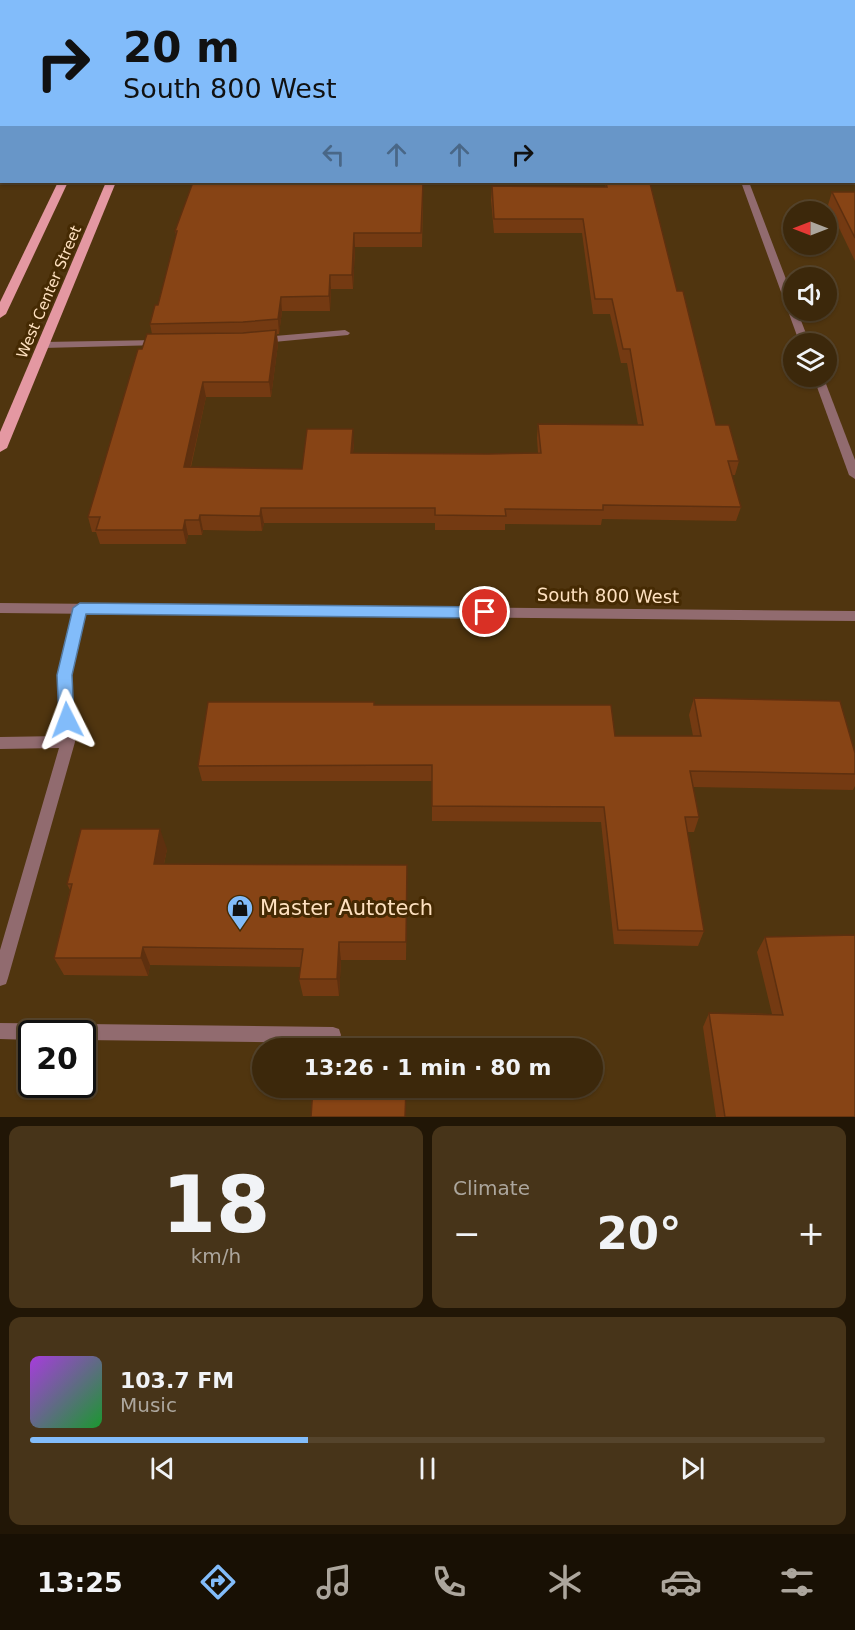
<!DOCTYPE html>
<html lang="en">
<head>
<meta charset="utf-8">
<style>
  body { margin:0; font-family:"DejaVu Sans",sans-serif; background:#473419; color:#f1f3f6; height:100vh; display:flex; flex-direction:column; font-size:22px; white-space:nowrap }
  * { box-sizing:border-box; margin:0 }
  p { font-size:20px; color:#aca69d }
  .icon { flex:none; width:33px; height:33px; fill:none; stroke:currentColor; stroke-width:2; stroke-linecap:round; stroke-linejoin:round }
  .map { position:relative; height:1117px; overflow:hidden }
  .sheet { display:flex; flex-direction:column; gap:9px; padding:9px; background:#211606; flex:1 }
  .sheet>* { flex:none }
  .guide { position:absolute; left:0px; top:0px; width:855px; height:183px; box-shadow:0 2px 4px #0004,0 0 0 2px #55442c; background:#82bcfa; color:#111; overflow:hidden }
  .needle { width:39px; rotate:270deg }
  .fabs { position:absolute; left:783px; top:201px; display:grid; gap:12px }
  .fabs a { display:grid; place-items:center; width:54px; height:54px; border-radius:50%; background:#3c280b; box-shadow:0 2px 4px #0004,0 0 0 2px #55442c; font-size:30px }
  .speed { position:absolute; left:18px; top:1020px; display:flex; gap:12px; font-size:30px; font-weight:700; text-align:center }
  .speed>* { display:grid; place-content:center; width:78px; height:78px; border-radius:50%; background:#3c280b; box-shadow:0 2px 4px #0004,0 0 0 2px #55442c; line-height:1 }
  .speed .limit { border:3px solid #111; border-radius:9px; background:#fff; color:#111 }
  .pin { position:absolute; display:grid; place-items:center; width:51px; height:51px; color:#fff; margin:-26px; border:3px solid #fff; border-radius:50%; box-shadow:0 2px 6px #0007 }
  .me { position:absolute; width:66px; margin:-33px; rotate:357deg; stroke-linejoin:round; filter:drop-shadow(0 0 4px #0008) }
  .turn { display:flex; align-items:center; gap:21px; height:126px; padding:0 24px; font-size:27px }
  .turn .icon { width:78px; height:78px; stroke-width:2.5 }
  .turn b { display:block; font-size:42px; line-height:51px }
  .lanes { display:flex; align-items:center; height:57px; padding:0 24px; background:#0003; justify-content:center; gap:30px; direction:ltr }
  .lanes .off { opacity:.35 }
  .big { font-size:45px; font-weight:600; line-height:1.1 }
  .sheet .tile { flex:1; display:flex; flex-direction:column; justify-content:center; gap:9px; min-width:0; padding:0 21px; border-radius:12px; background:#473419 }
  .sheet .dial { align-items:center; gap:0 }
  .dial b { font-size:78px; line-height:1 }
  .song { display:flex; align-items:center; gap:18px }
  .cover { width:72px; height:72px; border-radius:9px; background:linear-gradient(135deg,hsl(280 70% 55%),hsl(130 70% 35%)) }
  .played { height:6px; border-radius:3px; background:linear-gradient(90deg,#82bcfa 35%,#55442c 35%) }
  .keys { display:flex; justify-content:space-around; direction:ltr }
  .heat { display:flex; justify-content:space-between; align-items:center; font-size:33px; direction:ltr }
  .sheet .tiles { flex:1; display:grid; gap:9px; grid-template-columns:1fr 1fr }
  .tile:last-child { grid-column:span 2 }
  .trip { position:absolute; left:252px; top:1038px; width:351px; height:60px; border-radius:30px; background:#3c280b; box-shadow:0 2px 4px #0004,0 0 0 2px #55442c; font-weight:600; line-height:60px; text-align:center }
  .tab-bar { display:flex; height:96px; justify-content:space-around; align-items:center; background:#181004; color:#aca69d }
  .tab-bar .icon { width:42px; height:42px }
  .tab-bar .current { color:#82bcfa }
  .tab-bar b { font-size:27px; color:#f1f3f6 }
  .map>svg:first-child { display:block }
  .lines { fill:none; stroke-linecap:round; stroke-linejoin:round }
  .lane { fill:#916b6f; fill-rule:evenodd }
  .street { fill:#916b6f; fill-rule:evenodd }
  .primary { fill:#e498a2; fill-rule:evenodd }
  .wall { fill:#743a12 }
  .shaded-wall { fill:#5e300f }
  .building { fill:#874415; stroke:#5e300f; stroke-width:1.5 }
  .route { fill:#82bcfa; stroke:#547aa2; stroke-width:1.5 }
  .labels { text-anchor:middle; stroke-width:6; stroke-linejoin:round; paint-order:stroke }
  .far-street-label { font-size:15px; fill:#fee1c0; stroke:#452a03 }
  .street-label { font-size:18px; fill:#fee1c0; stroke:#452a03 }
  .near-poi-label { font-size:21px; fill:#fee1c0; stroke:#452a03; text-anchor:start }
</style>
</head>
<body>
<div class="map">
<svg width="855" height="1117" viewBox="0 0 855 1117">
  <rect width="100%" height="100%" fill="#50350f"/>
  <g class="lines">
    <g class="lane">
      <path d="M 345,330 L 350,333 L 348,335 L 263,343 L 258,340 L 263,337 Z"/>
      <path d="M 158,340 L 163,343 L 161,345 L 43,348 L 38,345 L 43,342 Z"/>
      <path d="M 80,603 L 84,605 L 86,608 L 71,675 L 75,742 L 8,978 L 6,984 L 0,986 L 0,950 L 59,748 L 0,749 L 0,737 L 61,736 L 57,675 L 74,608 L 76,605 Z"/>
      <path d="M 0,1023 L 333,1027 L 339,1029 L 341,1035 L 339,1041 L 333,1043 L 82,1040 L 82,1034 L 32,1034 L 32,1040 L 0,1039 Z"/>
    </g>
    <g class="street">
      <path d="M 667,0 L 673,0 L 674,2 L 668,2 Z"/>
      <rect x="0" y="155" width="2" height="4"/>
      <rect x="854" y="157" width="1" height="4"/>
      <path d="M 741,182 L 749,182 L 794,300 L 794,310 L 797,310 L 810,344 L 800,344 Z"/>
      <path d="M 813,376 L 823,376 L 855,460 L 855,479 L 849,475 Z"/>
      <path d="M 0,603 L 855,611 L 855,621 L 0,613 Z"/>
    </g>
    <g class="primary">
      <path d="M 145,0 L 153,0 L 144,2 Z"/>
      <rect x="182" y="0" width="8" height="2"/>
      <path d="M 58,182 L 68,182 L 6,314 L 0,318 L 0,302 Z"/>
      <path d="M 106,182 L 116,182 L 7,448 L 0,452 L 0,432 Z"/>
    </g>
  </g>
  <g class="wall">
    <path d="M 722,0 L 855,0 L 855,129 L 854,129 L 854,2 L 723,2 Z"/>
    <path d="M 606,183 L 677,291 L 716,425 L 739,461 L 735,475 L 732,475 L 741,507 L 736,521 L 602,519 L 601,525 L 505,524 L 505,530 L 435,530 L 435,523 L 264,523 L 262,531 L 203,530 L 202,535 L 188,535 L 186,544 L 100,544 L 96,532 L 92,532 L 88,517 L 142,349 L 152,334 L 150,324 L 158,305 L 176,235 L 175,231 L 423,197 L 422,247 L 355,247 L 353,289 L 331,289 L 330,311 L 282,311 L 279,334 L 277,334 L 278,344 L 271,397 L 206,397 L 191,467 L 302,469 L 354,443 L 353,453 L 488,454 L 538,453 L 537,438 L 538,424 L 638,425 L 627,363 L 621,363 L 610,314 L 593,314 L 582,233 L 494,233 L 491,200 L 492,186 L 605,187 Z"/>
    <path d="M 832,192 L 855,192 L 855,261 L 828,205 Z"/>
    <path d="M 694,698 L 855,753 L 855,786 L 853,790 L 693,787 L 699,817 L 694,832 L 687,832 L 704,931 L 698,946 L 614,944 L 601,822 L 432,821 L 432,781 L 202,781 L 198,766 L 375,705 L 615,736 L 693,736 L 689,715 Z"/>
    <path d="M 167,849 L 164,864 L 407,884 L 406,960 L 341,960 L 339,996 L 303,996 L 299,979 L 301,967 L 150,965 L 148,976 L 64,975 L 54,958 L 70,890 L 67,884 Z"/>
    <path d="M 765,937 L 855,1117 L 716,1117 L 703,1027 L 709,1013 L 772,1014 L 757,952 Z"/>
  </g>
  <g class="shaded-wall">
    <path d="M 2,81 L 2,100 L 0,102 L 0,84 Z"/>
    <path d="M 354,233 L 355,247 L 353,289 L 352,275 Z"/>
    <path d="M 330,275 L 331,289 L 330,311 L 329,296 Z"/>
    <path d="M 281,297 L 282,311 L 279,334 L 278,319 Z"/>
    <path d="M 276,330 L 278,344 L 271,397 L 269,382 Z"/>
    <path d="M 203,382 L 206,397 L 187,482 L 184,467 Z"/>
    <path d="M 353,429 L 354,443 L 352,468 L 351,453 Z"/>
    <path d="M 261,508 L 264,523 L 262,531 L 260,516 Z"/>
    <path d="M 200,515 L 203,530 L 202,535 L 199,520 Z"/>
    <path d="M 185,520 L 188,535 L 186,544 L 183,530 Z"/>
    <path d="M 160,829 L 167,849 L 160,882 L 154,864 Z"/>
    <path d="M 339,942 L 341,960 L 339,996 L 337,979 Z"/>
    <path d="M 143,947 L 150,965 L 148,976 L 141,958 Z"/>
  </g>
  <g class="building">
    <path d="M 24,0 L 62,0 L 61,2 L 23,2 Z"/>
    <path d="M 238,0 L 381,0 L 381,2 L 237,2 Z"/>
    <rect x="519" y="0" width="81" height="2"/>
    <path d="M 729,0 L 855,0 L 855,118 L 854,118 L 854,2 L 730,2 Z"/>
    <path d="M 0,39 L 2,39 L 2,81 L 0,84 Z"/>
    <path d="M 193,182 L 342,182 L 423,183 L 421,233 L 354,233 L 352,275 L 330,275 L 329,296 L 281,297 L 278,319 L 243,322 L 150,324 L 155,305 L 158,305 L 177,231 L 175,231 Z"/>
    <path d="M 606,183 L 650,183 L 677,291 L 683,291 L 716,425 L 729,425 L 739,461 L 728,461 L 741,507 L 603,505 L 603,510 L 505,509 L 506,516 L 435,515 L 435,508 L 261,508 L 260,516 L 200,515 L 199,520 L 185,520 L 183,530 L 96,530 L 100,517 L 88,517 L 138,349 L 142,349 L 147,334 L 243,333 L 276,330 L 269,382 L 203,382 L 184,467 L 302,469 L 307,429 L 353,429 L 351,453 L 488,454 L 541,453 L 538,424 L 643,425 L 630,349 L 623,349 L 612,299 L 595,299 L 583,219 L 494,219 L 492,186 L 607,187 Z"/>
    <path d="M 832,192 L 855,192 L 855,238 Z"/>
    <path d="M 694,698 L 840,701 L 855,753 L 855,774 L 690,771 L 699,817 L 685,817 L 704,931 L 618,930 L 604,807 L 432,806 L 432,765 L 198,766 L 208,702 L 374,702 L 374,705 L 611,705 L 615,736 L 701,736 Z"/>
    <path d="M 81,829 L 160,829 L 154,864 L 407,865 L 406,942 L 339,942 L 337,979 L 299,979 L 303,949 L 143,947 L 141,958 L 54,958 L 72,884 L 67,884 Z"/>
    <path d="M 855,935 L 855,1117 L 725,1117 L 709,1013 L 783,1015 L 765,937 Z"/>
    <path d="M 313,1088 L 406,1088 L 405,1117 L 311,1117 Z"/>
  </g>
  <path class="route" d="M 80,603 L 485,607 L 492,612 L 485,618 L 86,614 L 72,675 L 74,720 L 72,724 L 67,726 L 61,724 L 59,720 L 57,675 L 73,608 Z"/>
  <defs>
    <g id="shop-pin" transform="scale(1.35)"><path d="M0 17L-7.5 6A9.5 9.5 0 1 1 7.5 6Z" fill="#82bcfa" stroke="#452a03"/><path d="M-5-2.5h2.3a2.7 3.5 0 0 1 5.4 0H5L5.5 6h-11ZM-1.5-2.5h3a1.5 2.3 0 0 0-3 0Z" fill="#111"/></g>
  </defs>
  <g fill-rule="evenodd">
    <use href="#shop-pin" x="240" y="908"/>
  </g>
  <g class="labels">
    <g class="far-street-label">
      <text transform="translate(49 292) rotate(-67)" y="5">West Center Street</text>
    </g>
    <g class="street-label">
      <text transform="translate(608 596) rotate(1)" y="6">South 800 West</text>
    </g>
    <g class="near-poi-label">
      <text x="260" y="915">Master Autotech</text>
    </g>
  </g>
</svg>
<div class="fabs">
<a><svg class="needle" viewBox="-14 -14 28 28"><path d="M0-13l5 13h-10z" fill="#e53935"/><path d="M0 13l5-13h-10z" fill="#aca69d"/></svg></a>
<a><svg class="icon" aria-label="sound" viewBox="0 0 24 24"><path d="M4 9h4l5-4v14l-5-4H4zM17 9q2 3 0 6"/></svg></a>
<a><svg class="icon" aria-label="layers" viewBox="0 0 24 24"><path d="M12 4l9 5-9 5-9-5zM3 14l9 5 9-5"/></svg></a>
</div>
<div class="speed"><div class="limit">20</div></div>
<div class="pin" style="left:485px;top:612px;background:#d93025"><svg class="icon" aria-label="arrive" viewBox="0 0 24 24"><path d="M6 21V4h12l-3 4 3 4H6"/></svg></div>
<svg class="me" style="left:67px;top:720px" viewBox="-20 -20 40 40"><path d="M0-17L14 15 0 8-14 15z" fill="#82bcfa" stroke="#fff" stroke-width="4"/></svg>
<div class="trip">13:26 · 1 min · 80 m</div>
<div class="guide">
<div class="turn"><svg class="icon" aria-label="right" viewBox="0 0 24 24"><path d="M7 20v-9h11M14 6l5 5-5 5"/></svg><div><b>20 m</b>South 800 West</div></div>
<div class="lanes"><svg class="icon off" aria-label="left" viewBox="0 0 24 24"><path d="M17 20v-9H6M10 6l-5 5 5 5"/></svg><svg class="icon off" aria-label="ahead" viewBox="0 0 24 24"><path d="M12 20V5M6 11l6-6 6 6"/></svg><svg class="icon off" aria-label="ahead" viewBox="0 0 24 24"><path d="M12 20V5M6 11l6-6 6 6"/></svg><svg class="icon" aria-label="right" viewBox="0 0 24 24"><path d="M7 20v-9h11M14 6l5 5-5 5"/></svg></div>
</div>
</div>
<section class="sheet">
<div class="tiles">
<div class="tile dial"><b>18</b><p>km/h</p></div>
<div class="tile"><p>Climate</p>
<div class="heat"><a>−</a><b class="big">20°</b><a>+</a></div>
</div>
<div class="tile">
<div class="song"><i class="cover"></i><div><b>103.7 FM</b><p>Music</p></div></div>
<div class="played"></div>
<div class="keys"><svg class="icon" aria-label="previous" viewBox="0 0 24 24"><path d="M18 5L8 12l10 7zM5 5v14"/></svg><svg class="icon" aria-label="pause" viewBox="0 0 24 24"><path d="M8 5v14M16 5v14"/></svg><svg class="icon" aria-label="next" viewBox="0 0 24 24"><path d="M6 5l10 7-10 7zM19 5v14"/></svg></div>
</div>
</div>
</section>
<nav class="tab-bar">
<b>13:25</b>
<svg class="icon current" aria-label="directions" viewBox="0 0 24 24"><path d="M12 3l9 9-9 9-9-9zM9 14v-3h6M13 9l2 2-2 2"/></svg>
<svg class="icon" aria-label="music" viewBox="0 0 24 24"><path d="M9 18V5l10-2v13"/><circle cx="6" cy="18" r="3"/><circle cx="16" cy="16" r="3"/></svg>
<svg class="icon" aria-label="phone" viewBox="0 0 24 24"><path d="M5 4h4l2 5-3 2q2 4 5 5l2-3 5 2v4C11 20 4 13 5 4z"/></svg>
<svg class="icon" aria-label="climate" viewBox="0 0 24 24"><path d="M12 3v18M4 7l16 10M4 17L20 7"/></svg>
<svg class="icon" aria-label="car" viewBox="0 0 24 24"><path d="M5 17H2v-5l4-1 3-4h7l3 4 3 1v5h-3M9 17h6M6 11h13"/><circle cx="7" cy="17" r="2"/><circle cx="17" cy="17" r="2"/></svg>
<svg class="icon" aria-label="filters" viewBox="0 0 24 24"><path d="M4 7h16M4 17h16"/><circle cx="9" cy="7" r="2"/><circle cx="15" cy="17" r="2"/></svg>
</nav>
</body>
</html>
